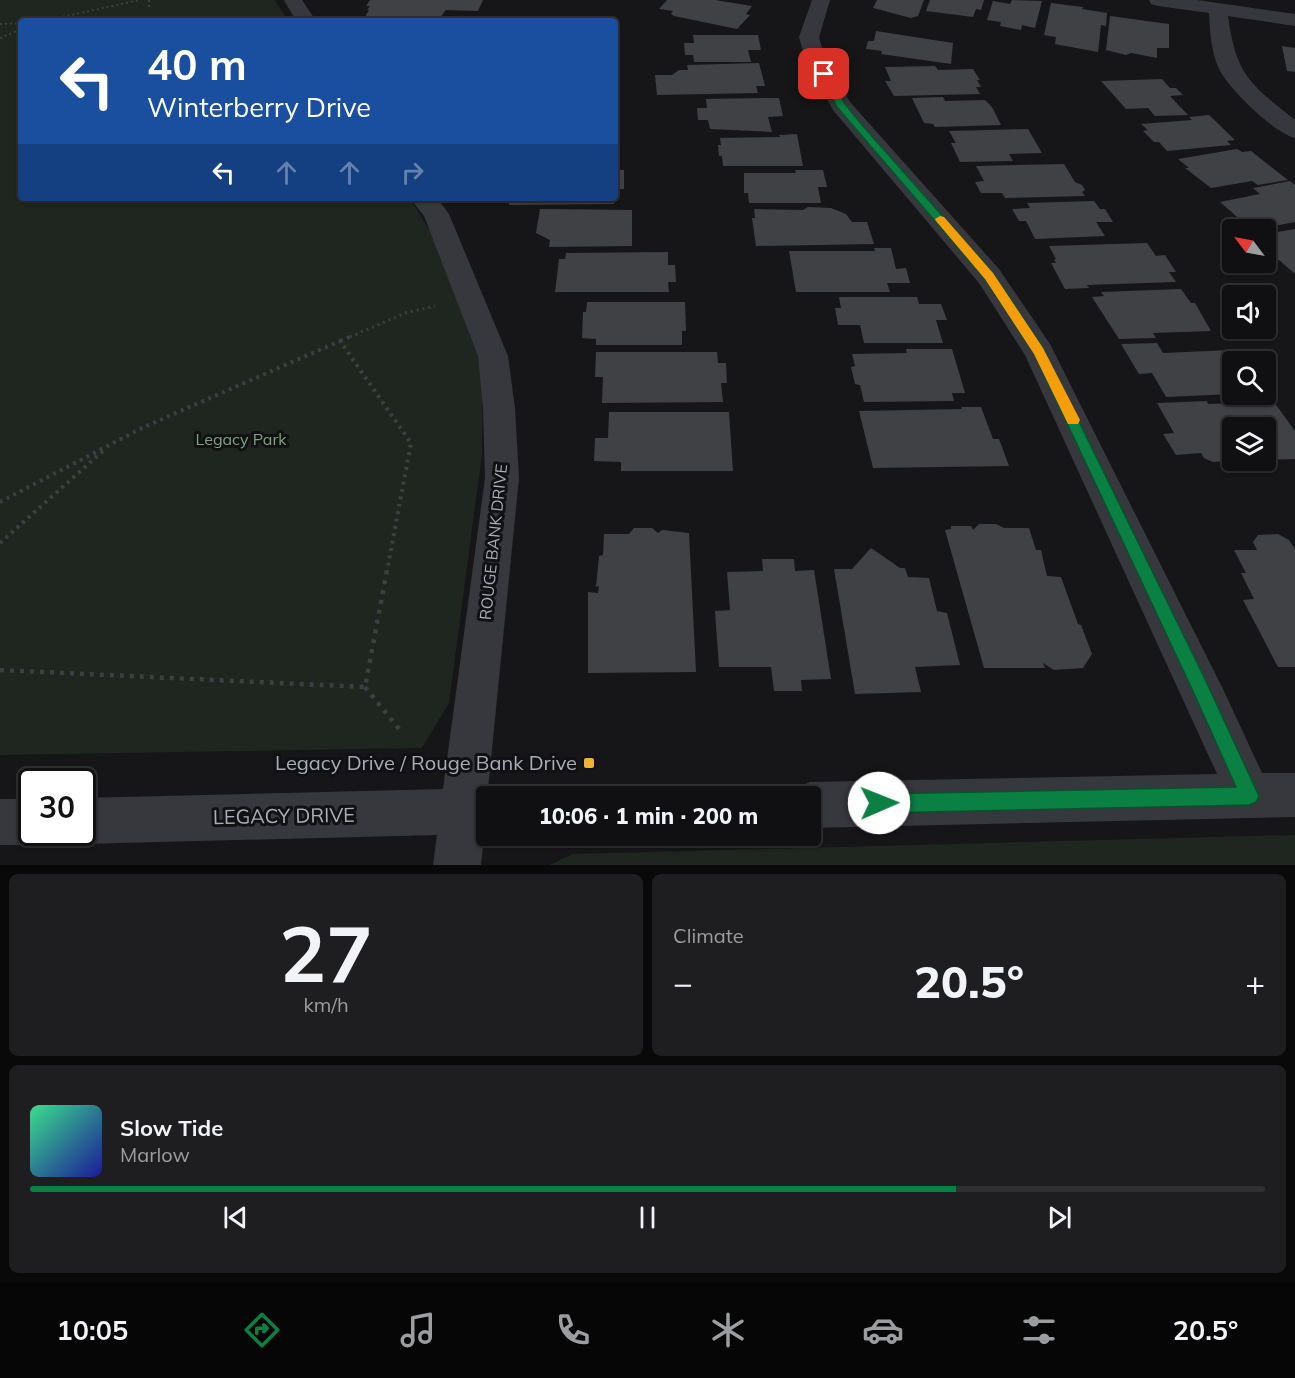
<!DOCTYPE html>
<html lang="en">
<head>
<meta charset="utf-8">
<style>
  body { margin:0; font-family:Mulish,sans-serif; background:#1e1e20; color:#f1f3f6; height:100vh; display:flex; flex-direction:column; font-size:22px; white-space:nowrap }
  * { box-sizing:border-box; margin:0 }
  p { font-size:20px; color:#9c9d9f }
  .icon { flex:none; width:33px; height:33px; fill:none; stroke:currentColor; stroke-width:2; stroke-linecap:round; stroke-linejoin:round }
  .map { position:relative; height:865px; overflow:hidden }
  .sheet { display:flex; flex-direction:column; gap:9px; padding:9px; background:#09090a; flex:1 }
  .sheet>* { flex:none }
  .guide { position:absolute; left:18px; top:18px; width:600px; height:183px; border-radius:6px; box-shadow:0 2px 4px #0004,0 0 0 2px #303032; background:#1a4fa0; color:#fff; overflow:hidden }
  .needle { width:39px; rotate:302deg }
  .fabs { position:absolute; left:1222px; top:219px; display:grid; gap:12px }
  .fabs a { display:grid; place-items:center; width:54px; height:54px; border-radius:6px; background:#101012; box-shadow:0 2px 4px #0004,0 0 0 2px #303032; font-size:30px }
  .speed { position:absolute; left:18px; top:768px; display:flex; gap:12px; font-size:30px; font-weight:700; text-align:center }
  .speed>* { display:grid; place-content:center; width:78px; height:78px; border-radius:50%; background:#101012; box-shadow:0 2px 4px #0004,0 0 0 2px #303032; line-height:1 }
  .speed .limit { border:3px solid #111; border-radius:9px; background:#fff; color:#111 }
  .pin { position:absolute; display:grid; place-items:center; width:51px; height:51px; color:#fff; margin:-26px; border-radius:12px; box-shadow:0 3px 9px #0006 }
  .me { position:absolute; width:66px; margin:-33px; rotate:89deg; stroke-linejoin:round; filter:drop-shadow(0 0 4px #0008) }
  .turn { display:flex; align-items:center; gap:21px; height:126px; padding:0 30px; font-size:27px }
  .turn .icon { width:78px; height:78px; stroke-width:2.5 }
  .turn b { display:block; font-size:42px; line-height:51px }
  .lanes { display:flex; align-items:center; height:57px; padding:0 30px; background:#0003; justify-content:center; gap:30px; direction:ltr }
  .lanes .off { opacity:.35 }
  .big { font-size:45px; font-weight:800; line-height:1.1 }
  .sheet .card { flex:1; display:flex; flex-direction:column; justify-content:center; gap:9px; min-width:0; padding:0 21px; border-radius:9px; background:#1e1e20 }
  .sheet .dial { align-items:center; gap:0 }
  .dial b { font-size:78px; line-height:1 }
  .song { display:flex; align-items:center; gap:18px }
  .cover { width:72px; height:72px; border-radius:9px; background:linear-gradient(135deg,hsl(150 70% 55%),hsl(240 70% 35%)) }
  .played { height:6px; border-radius:3px; background:linear-gradient(90deg,#0b8043 75%,#303032 75%) }
  .keys { display:flex; justify-content:space-around; direction:ltr }
  .heat { display:flex; justify-content:space-between; align-items:center; font-size:33px; direction:ltr }
  .sheet .tiles { flex:1; display:grid; gap:9px; grid-template-columns:1fr 1fr }
  .card:last-child { grid-column:span 2 }
  .trip { position:absolute; left:476px; top:786px; width:345px; height:60px; border-radius:6px; background:#101012; box-shadow:0 2px 4px #0004,0 0 0 2px #303032; font-weight:800; line-height:60px; text-align:center }
  .dock { display:flex; height:96px; justify-content:space-around; align-items:center; background:#060607; color:#9c9d9f }
  .dock .icon { width:42px; height:42px }
  .dock .current { color:#0b8043 }
  .dock b { font-size:27px; color:#f1f3f6 }
  .map>svg:first-child { display:block }
  .green { fill:#1e261f }
  .building { fill:#404145 }
  .lines { fill:none; stroke-linecap:round; stroke-linejoin:round }
  .path-far3 { stroke:#3d3f44; stroke-width:2; stroke-dasharray:2 3; stroke-linecap:butt }
  .path-far2 { stroke:#3d3f44; stroke-width:3; stroke-dasharray:2 4; stroke-linecap:butt }
  .path-far1 { stroke:#3d3f44; stroke-width:4; stroke-dasharray:3 4.5; stroke-linecap:butt }
  .path { stroke:#3d3f44; stroke-width:4.5; stroke-dasharray:4 6; stroke-linecap:butt }
  .minor { fill:#37383d; fill-rule:evenodd }
  .route { fill:#0b8043; stroke:#07532c; stroke-width:1.5 }
  .slow { fill:#f59e0b }
  .poi-dot { fill:#f2b134; stroke:#111113; stroke-width:2 }
  .labels { text-anchor:middle; stroke-width:6; stroke-linejoin:round; paint-order:stroke }
  .park-label { font-size:16px; fill:#7fa381; stroke:#111113 }
  .street-label { font-size:16px; fill:#a8adb8; stroke:#111113 }
  .near-poi-label { font-size:20px; fill:#a8adb8; stroke:#111113; text-anchor:end }
  .near-street-label { font-size:20px; fill:#a8adb8; stroke:#111113 }
</style>
</head>
<body>
<div class="map">
<svg width="1295" height="865" viewBox="0 0 1295 865">
  <rect width="100%" height="100%" fill="#161618"/>
  <g class="green">
    <path d="M 0,0 L 274,0 L 289,21 L 21,21 L 21,198 L 410,198 L 453,270 L 483,352 L 482,454 L 449,703 L 422,748 L 0,755 Z"/>
    <path d="M 1295,835 L 1295,865 L 549,865 L 573,854 Z"/>
  </g>
  <g class="building">
    <path d="M 370,0 L 483,0 L 478,11 L 446,10 L 439,19 L 365,17 L 369,10 L 367,10 L 370,6 L 366,6 Z"/>
    <path d="M 667,0 L 715,0 L 752,6 L 746,14 L 750,15 L 737,29 L 674,16 L 671,14 L 673,11 L 659,9 Z"/>
    <path d="M 877,0 L 924,0 L 918,16 L 911,18 L 873,8 Z"/>
    <path d="M 930,0 L 984,0 L 981,10 L 976,9 L 973,17 L 926,11 Z"/>
    <path d="M 1012,0 L 1042,1 L 1035,28 L 1022,25 L 1021,30 L 1000,26 L 1001,22 L 987,20 L 993,1 L 1010,4 Z"/>
    <path d="M 1051,3 L 1083,7 L 1082,9 L 1107,13 L 1106,26 L 1101,25 L 1098,52 L 1055,44 L 1056,37 L 1044,35 Z"/>
    <path d="M 1110,16 L 1169,24 L 1169,48 L 1157,48 L 1157,58 L 1131,53 L 1126,55 L 1106,50 Z"/>
    <path d="M 876,31 L 953,43 L 951,64 L 881,54 L 882,51 L 866,49 L 868,41 L 874,41 Z"/>
    <path d="M 693,35 L 758,35 L 761,50 L 748,50 L 751,62 L 694,62 L 693,55 L 685,55 L 684,43 L 694,43 Z"/>
    <path d="M 1282,46 L 1295,48 L 1295,72 L 1287,71 Z"/>
    <path d="M 759,63 L 765,86 L 756,86 L 758,93 L 657,95 L 655,75 L 672,75 L 679,70 L 688,70 L 687,65 Z"/>
    <path d="M 935,66 L 938,70 L 973,69 L 980,80 L 977,80 L 981,87 L 976,87 L 980,94 L 894,96 L 885,81 L 891,81 L 885,67 Z"/>
    <path d="M 1162,79 L 1170,88 L 1176,88 L 1183,95 L 1170,96 L 1188,115 L 1155,116 L 1148,108 L 1126,109 L 1101,81 Z"/>
    <path d="M 943,97 L 945,101 L 985,100 L 992,107 L 1001,125 L 935,127 L 933,124 L 924,123 L 912,98 Z"/>
    <path d="M 769,98 L 779,98 L 783,116 L 768,117 L 772,132 L 710,129 L 708,120 L 698,120 L 697,108 L 707,108 L 706,99 Z"/>
    <path d="M 1209,115 L 1235,140 L 1227,141 L 1231,145 L 1167,151 L 1159,142 L 1154,142 L 1143,131 L 1148,130 L 1141,124 L 1192,120 L 1189,117 Z"/>
    <path d="M 1028,129 L 1042,153 L 1009,154 L 1013,161 L 960,162 L 951,143 L 956,143 L 949,131 Z"/>
    <path d="M 797,134 L 803,166 L 723,166 L 722,156 L 719,156 L 718,145 L 721,145 L 720,138 L 780,137 L 779,135 Z"/>
    <path d="M 1237,149 L 1242,152 L 1251,151 L 1288,180 L 1258,185 L 1252,181 L 1211,188 L 1185,168 L 1189,168 L 1178,159 Z"/>
    <path d="M 1064,164 L 1075,182 L 1082,185 L 1085,190 L 1082,192 L 1085,196 L 1005,198 L 1002,193 L 981,193 L 975,182 L 984,181 L 976,166 Z"/>
    <rect x="615" y="170" width="9" height="19"/>
    <path d="M 795,170 L 823,170 L 827,187 L 818,187 L 821,203 L 749,203 L 748,193 L 744,193 L 744,173 L 796,173 Z"/>
    <path d="M 1290,181 L 1295,185 L 1295,222 L 1252,230 L 1220,202 L 1260,194 L 1253,188 Z"/>
    <path d="M 510,198 L 614,198 L 614,204 L 509,205 Z"/>
    <path d="M 1094,201 L 1100,209 L 1105,209 L 1113,222 L 1096,222 L 1105,236 L 1035,239 L 1026,221 L 1019,221 L 1012,209 L 1030,208 L 1027,203 Z"/>
    <path d="M 808,207 L 831,208 L 846,214 L 852,222 L 867,222 L 874,244 L 756,246 L 752,218 L 755,218 L 754,209 L 803,210 Z"/>
    <path d="M 540,209 L 632,210 L 632,246 L 549,247 L 550,240 L 536,233 Z"/>
    <path d="M 1295,229 L 1295,274 L 1279,260 L 1274,261 L 1266,253 L 1266,234 Z"/>
    <path d="M 1147,243 L 1156,256 L 1165,255 L 1176,272 L 1169,272 L 1176,282 L 1087,285 L 1089,288 L 1065,289 L 1051,263 L 1056,263 L 1054,259 L 1056,259 L 1049,246 Z"/>
    <path d="M 874,248 L 891,248 L 896,269 L 906,268 L 910,283 L 887,283 L 890,292 L 796,292 L 789,251 L 875,251 Z"/>
    <path d="M 668,252 L 668,265 L 675,265 L 676,282 L 668,282 L 669,292 L 555,292 L 559,259 L 565,259 L 566,253 Z"/>
    <path d="M 1181,289 L 1191,303 L 1195,303 L 1211,331 L 1153,333 L 1156,338 L 1119,339 L 1092,297 L 1104,296 L 1101,292 Z"/>
    <path d="M 839,297 L 917,297 L 919,304 L 941,304 L 947,320 L 936,320 L 943,343 L 864,343 L 860,325 L 838,325 L 835,308 L 841,308 Z"/>
    <path d="M 587,302 L 685,302 L 686,331 L 682,331 L 682,345 L 596,345 L 596,339 L 582,338 L 583,312 L 586,312 Z"/>
    <path d="M 1157,343 L 1163,353 L 1232,350 L 1240,362 L 1233,362 L 1233,394 L 1166,397 L 1152,373 L 1139,374 L 1121,344 Z"/>
    <path d="M 906,349 L 952,349 L 965,393 L 952,393 L 954,401 L 864,402 L 860,385 L 855,384 L 851,367 L 855,366 L 852,354 L 907,353 Z"/>
    <path d="M 596,352 L 717,352 L 718,363 L 726,363 L 727,383 L 721,383 L 723,402 L 602,403 L 603,377 L 595,377 Z"/>
    <path d="M 1207,401 L 1208,404 L 1274,402 L 1295,431 L 1295,459 L 1266,460 L 1266,428 L 1233,428 L 1233,461 L 1213,462 L 1204,458 L 1201,453 L 1176,455 L 1163,434 L 1174,433 L 1157,403 Z"/>
    <path d="M 961,407 L 981,407 L 993,439 L 999,439 L 1009,466 L 873,468 L 859,411 L 962,409 Z"/>
    <path d="M 609,412 L 729,412 L 733,471 L 621,471 L 621,462 L 594,461 L 595,438 L 608,438 Z"/>
    <path d="M 979,524 L 996,524 L 1004,528 L 1029,528 L 1036,550 L 1041,550 L 1047,576 L 1061,577 L 1078,624 L 1081,625 L 1092,654 L 1083,668 L 1054,670 L 1043,663 L 1045,668 L 984,668 L 945,530 L 951,529 L 951,526 L 971,526 L 973,530 Z"/>
    <path d="M 634,528 L 652,528 L 658,533 L 662,530 L 689,533 L 696,672 L 588,673 L 588,592 L 598,593 L 599,586 L 596,587 L 599,556 L 603,555 L 604,534 L 629,534 Z"/>
    <path d="M 1278,534 L 1289,540 L 1295,549 L 1295,667 L 1278,667 L 1243,600 L 1254,599 L 1241,573 L 1246,573 L 1234,550 L 1257,550 L 1253,542 L 1258,535 Z"/>
    <path d="M 871,548 L 900,568 L 905,568 L 908,577 L 929,578 L 937,611 L 947,613 L 960,665 L 915,667 L 921,692 L 855,694 L 834,569 L 852,569 Z"/>
    <path d="M 762,559 L 794,559 L 795,571 L 814,570 L 831,679 L 801,680 L 802,691 L 774,691 L 771,667 L 719,667 L 715,611 L 730,610 L 727,572 L 763,571 Z"/>
  </g>
  <g class="lines">
    <g class="path-far3">
      <path d="M 149,0 L 149,7"/>
      <path d="M 43,21 L 140,0"/>
      <path d="M 0,24 L 21,23"/>
      <path d="M 0,38 L 21,29"/>
    </g>
    <path class="path-far2" d="M 350,337 L 405,313 L 435,306"/>
    <g class="path-far1">
      <path d="M 340,341 L 354,335"/>
      <path d="M 0,502 L 144,427 L 340,341 L 411,443 L 387,571"/>
      <path d="M 0,543 L 104,450"/>
    </g>
    <g class="path">
      <path d="M 0,670 L 365,687 L 387,570"/>
      <path d="M 365,687 L 399,729"/>
    </g>
    <g class="minor">
      <path d="M 284,0 L 302,0 L 316,21 L 296,21 Z"/>
      <path d="M 812,0 L 830,0 L 819,37 L 825,59 L 850,102 L 999,269 L 1050,344 L 1223,689 L 1262,773 L 1295,773 L 1295,817 L 810,828 L 810,796 L 791,796 L 794,789 L 810,782 L 1217,774 L 1025,355 L 979,283 L 833,110 L 805,59 L 799,37 Z"/>
      <path d="M 1149,0 L 1197,0 L 1295,14 L 1295,26 L 1228,16 C 1236,75 1250,84 1295,120 L 1295,138 C 1274,133 1229,89 1219,69 C 1211,52 1210,31 1209,13 L 1158,6 L 1151,4 Z"/>
      <path d="M 410,198 L 437,198 L 449,214 L 508,356 L 515,408 L 519,478 L 488,789 L 503,796 L 486,796 L 486,834 L 484,834 L 481,865 L 433,865 L 437,835 L 82,844 L 66,837 L 64,832 L 82,832 L 82,798 L 443,789 L 485,478 L 483,408 L 478,356 L 424,216 Z"/>
      <path d="M 0,799 L 32,799 L 32,832 L 50,832 L 48,838 L 32,845 L 0,845 Z"/>
    </g>
  </g>
  <path class="route" d="M 821,72 L 827,72 L 845,104 L 862,125 L 993,273 L 1043,348 L 1204,677 L 1259,796 L 1256,802 L 1249,805 L 879,813 L 873,810 L 870,803 L 873,797 L 879,794 L 1236,787 L 1192,689 L 1034,353 L 985,279 L 837,107 L 819,74 Z"/>
  <path class="slow" d="M 940,216 L 944,217 L 993,273 L 1043,348 L 1080,420 L 1078,424 L 1068,424 L 1034,354 L 985,279 L 936,221 L 935,219 Z"/>
  <rect class="poi-dot" x="583" y="757" width="12" height="12" rx="3"/>
  <g class="labels">
    <g class="park-label">
      <text x="241" y="445">Legacy Park</text>
    </g>
    <g class="street-label">
      <text transform="translate(493 542) rotate(-84)" y="6">ROUGE BANK DRIVE</text>
    </g>
    <g class="near-poi-label">
      <text x="577" y="770">Legacy Drive / Rouge Bank Drive</text>
    </g>
    <g class="near-street-label">
      <text transform="translate(284 816) rotate(-1)" y="7">LEGACY DRIVE</text>
    </g>
  </g>
</svg>
<div class="fabs">
<a><svg class="needle" viewBox="-14 -14 28 28"><path d="M0-13l5 13h-10z" fill="#e53935"/><path d="M0 13l5-13h-10z" fill="#9c9d9f"/></svg></a>
<a><svg class="icon" aria-label="sound" viewBox="0 0 24 24"><path d="M4 9h4l5-4v14l-5-4H4zM17 9q2 3 0 6"/></svg></a>
<a><svg class="icon" aria-label="search" viewBox="0 0 24 24"><circle cx="10" cy="10" r="6"/><path d="M15 15l6 6"/></svg></a>
<a><svg class="icon" aria-label="layers" viewBox="0 0 24 24"><path d="M12 4l9 5-9 5-9-5zM3 14l9 5 9-5"/></svg></a>
</div>
<div class="speed"><div class="limit">30</div></div>
<div class="pin" style="left:824px;top:74px;background:#d93025"><svg class="icon" aria-label="arrive" viewBox="0 0 24 24"><path d="M6 21V4h12l-3 4 3 4H6"/></svg></div>
<svg class="me" style="left:879px;top:803px" viewBox="-20 -20 40 40"><circle r="19" fill="#fff"/><path d="M0-13L10 11 0 6-10 11z" fill="#0b8043"/></svg>
<div class="trip">10:06 · 1 min · 200 m</div>
<div class="guide">
<div class="turn"><svg class="icon" aria-label="left" viewBox="0 0 24 24"><path d="M17 20v-9H6M10 6l-5 5 5 5"/></svg><div><b>40 m</b>Winterberry Drive</div></div>
<div class="lanes"><svg class="icon" aria-label="left" viewBox="0 0 24 24"><path d="M17 20v-9H6M10 6l-5 5 5 5"/></svg><svg class="icon off" aria-label="ahead" viewBox="0 0 24 24"><path d="M12 20V5M6 11l6-6 6 6"/></svg><svg class="icon off" aria-label="ahead" viewBox="0 0 24 24"><path d="M12 20V5M6 11l6-6 6 6"/></svg><svg class="icon off" aria-label="right" viewBox="0 0 24 24"><path d="M7 20v-9h11M14 6l5 5-5 5"/></svg></div>
</div>
</div>
<section class="sheet">
<div class="tiles">
<div class="card dial"><b>27</b><p>km/h</p></div>
<div class="card"><p>Climate</p>
<div class="heat"><a>−</a><b class="big">20.5°</b><a>+</a></div>
</div>
<div class="card">
<div class="song"><i class="cover"></i><div><b>Slow Tide</b><p>Marlow</p></div></div>
<div class="played"></div>
<div class="keys"><svg class="icon" aria-label="previous" viewBox="0 0 24 24"><path d="M18 5L8 12l10 7zM5 5v14"/></svg><svg class="icon" aria-label="pause" viewBox="0 0 24 24"><path d="M8 5v14M16 5v14"/></svg><svg class="icon" aria-label="next" viewBox="0 0 24 24"><path d="M6 5l10 7-10 7zM19 5v14"/></svg></div>
</div>
</div>
</section>
<nav class="dock">
<b>10:05</b>
<svg class="icon current" aria-label="directions" viewBox="0 0 24 24"><path d="M12 3l9 9-9 9-9-9zM9 14v-3h6M13 9l2 2-2 2"/></svg>
<svg class="icon" aria-label="music" viewBox="0 0 24 24"><path d="M9 18V5l10-2v13"/><circle cx="6" cy="18" r="3"/><circle cx="16" cy="16" r="3"/></svg>
<svg class="icon" aria-label="phone" viewBox="0 0 24 24"><path d="M5 4h4l2 5-3 2q2 4 5 5l2-3 5 2v4C11 20 4 13 5 4z"/></svg>
<svg class="icon" aria-label="climate" viewBox="0 0 24 24"><path d="M12 3v18M4 7l16 10M4 17L20 7"/></svg>
<svg class="icon" aria-label="car" viewBox="0 0 24 24"><path d="M5 17H2v-5l4-1 3-4h7l3 4 3 1v5h-3M9 17h6M6 11h13"/><circle cx="7" cy="17" r="2"/><circle cx="17" cy="17" r="2"/></svg>
<svg class="icon" aria-label="filters" viewBox="0 0 24 24"><path d="M4 7h16M4 17h16"/><circle cx="9" cy="7" r="2"/><circle cx="15" cy="17" r="2"/></svg>
<b>20.5°</b>
</nav>
</body>
</html>
